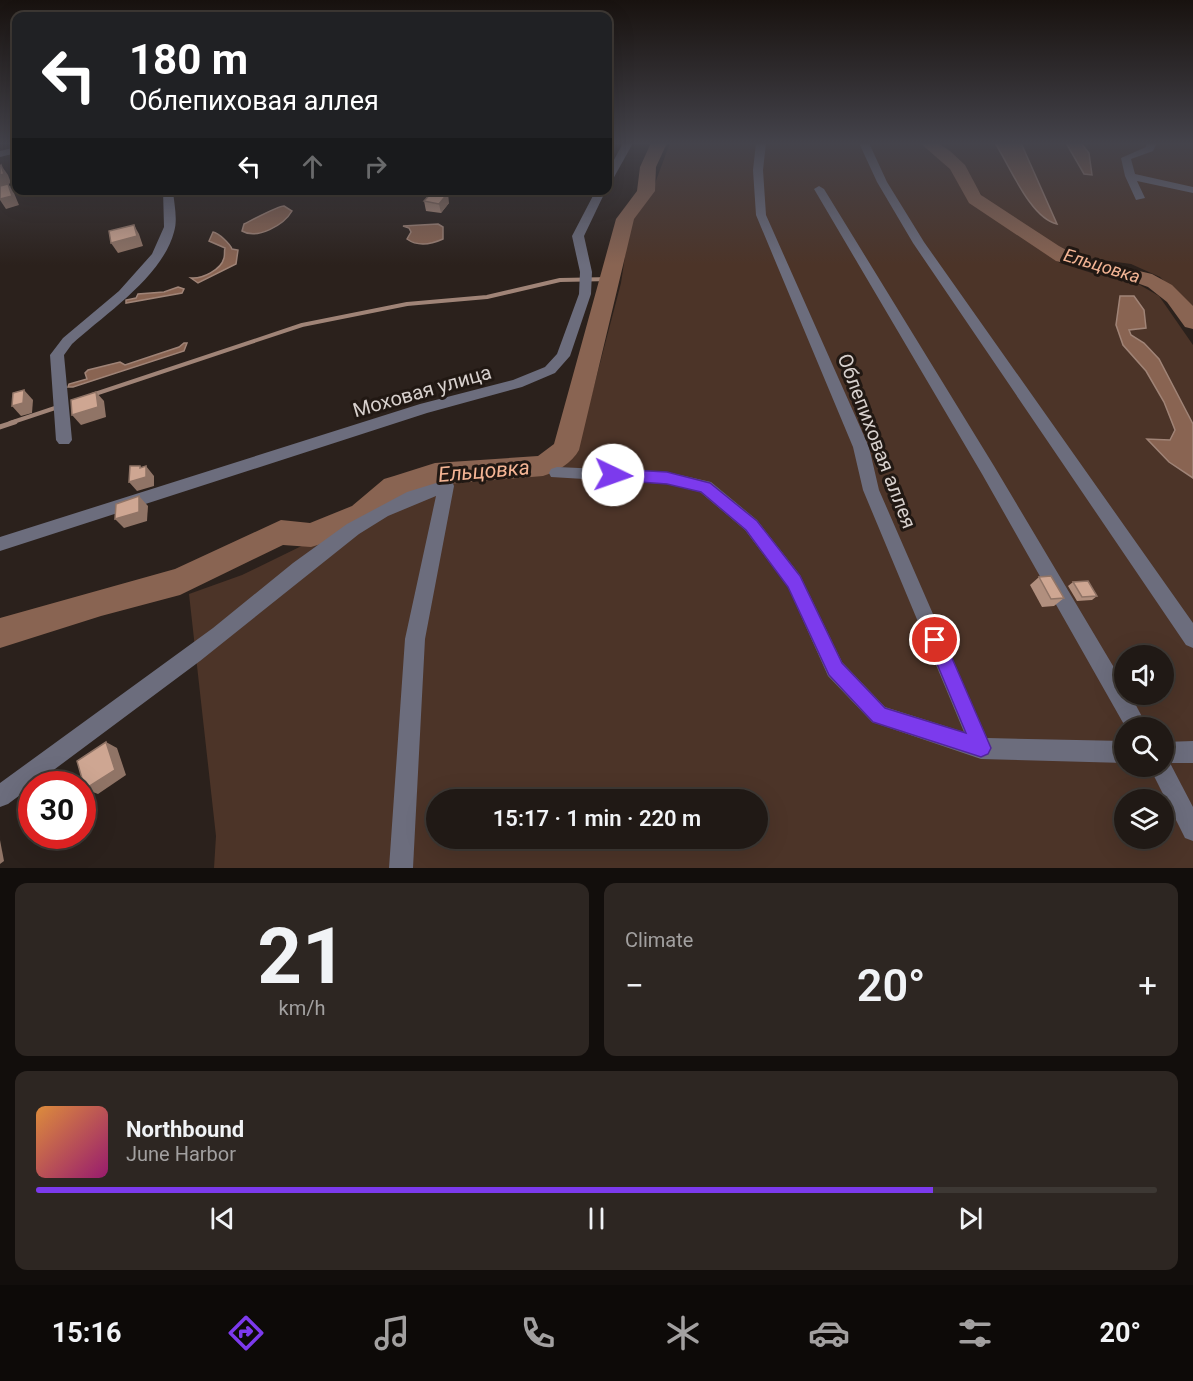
<!DOCTYPE html>
<html lang="en">
<head>
<meta charset="utf-8">
<style>
  body { margin:0; font-family:Roboto,sans-serif; background:#2d2622; color:#f1f3f6; height:100vh; display:flex; flex-direction:column; font-size:22px; white-space:nowrap }
  * { box-sizing:border-box; margin:0 }
  p { font-size:20px; color:#a2a0a0 }
  .icon { flex:none; width:33px; height:33px; fill:none; stroke:currentColor; stroke-width:2; stroke-linecap:round; stroke-linejoin:round }
  .map { position:relative; height:868px; overflow:hidden }
  .drawer { display:flex; flex-direction:column; gap:15px; padding:15px; background:#120e0c; flex:1 }
  .drawer>* { flex:none }
  .top-card { position:absolute; left:12px; top:12px; width:600px; height:183px; border-radius:12px; box-shadow:0 6px 24px #0002,0 0 0 2px #3d3834; background:#202124; color:#fff; overflow:hidden }
  .fabs { position:absolute; left:1114px; top:645px; display:grid; gap:12px }
  .fabs a { display:grid; place-items:center; width:60px; height:60px; border-radius:50%; background:#201915; box-shadow:0 6px 24px #0002,0 0 0 2px #3d3834; font-size:30px }
  .speed { position:absolute; left:18px; top:771px; display:flex; gap:12px; font-size:30px; font-weight:700; text-align:center }
  .speed>* { display:grid; place-content:center; width:78px; height:78px; border-radius:50%; background:#201915; box-shadow:0 6px 24px #0002,0 0 0 2px #3d3834; line-height:1 }
  .speed .limit { border:9px solid #d22; background:#fff; color:#111 }
  .pin { position:absolute; display:grid; place-items:center; width:51px; height:51px; color:#fff; margin:-26px; border:3px solid #fff; border-radius:50%; box-shadow:0 2px 6px #0007 }
  .me { position:absolute; width:66px; margin:-33px; rotate:93deg; stroke-linejoin:round; filter:drop-shadow(0 0 4px #0008) }
  .turn { display:flex; align-items:center; gap:21px; height:126px; padding:0 18px; font-size:27px }
  .turn .icon { width:78px; height:78px; stroke-width:2.5 }
  .turn b { display:block; font-size:42px; line-height:51px }
  .lanes { display:flex; align-items:center; height:57px; padding:0 18px; background:#0003; justify-content:center; gap:30px; direction:ltr }
  .lanes .off { opacity:.35 }
  .big { font-size:45px; font-weight:600; line-height:1.1 }
  .drawer .card { flex:1; display:flex; flex-direction:column; justify-content:center; gap:9px; min-width:0; padding:0 21px; border-radius:12px; background:#2d2622 }
  .drawer .dial { align-items:center; gap:0 }
  .dial b { font-size:78px; line-height:1 }
  .song { display:flex; align-items:center; gap:18px }
  .cover { width:72px; height:72px; border-radius:9px; background:linear-gradient(135deg,hsl(30 70% 55%),hsl(320 70% 35%)) }
  .played { height:6px; border-radius:3px; background:linear-gradient(90deg,#7c3aed 80%,#3d3834 80%) }
  .keys { display:flex; justify-content:space-around; direction:ltr }
  .heat { display:flex; justify-content:space-between; align-items:center; font-size:33px; direction:ltr }
  .drawer .tiles { flex:1; display:grid; gap:15px; grid-template-columns:1fr 1fr }
  .card:last-child { grid-column:span 2 }
  .trip { position:absolute; left:426px; top:789px; width:342px; height:60px; border-radius:30px; background:#201915; box-shadow:0 6px 24px #0002,0 0 0 2px #3d3834; font-weight:600; line-height:60px; text-align:center }
  .tab-bar { display:flex; height:96px; justify-content:space-around; align-items:center; background:#0d0a08; color:#a2a0a0 }
  .tab-bar .icon { width:42px; height:42px }
  .tab-bar .active { color:#7c3aed }
  .tab-bar b { font-size:27px; color:#f1f3f6 }
  .map>svg:first-child { display:block }
  .green { fill:#4c3428; fill-rule:evenodd }
  .water { fill:#896452; stroke:#a08477; stroke-width:1.5 }
  .lines { fill:none; stroke-linecap:round; stroke-linejoin:round }
  .stream-far1 { stroke:#a08477; stroke-width:4 }
  .stream { stroke:#a08477; stroke-width:5 }
  .river { fill:#896452; fill-rule:evenodd }
  .minor { fill:#6c6d7d; fill-rule:evenodd }
  .wall { fill:#b18f7e }
  .shaded-wall { fill:#907466 }
  .building { fill:#cea692; stroke:#907466; stroke-width:1.5 }
  .route { fill:#7c3aed; stroke:#51269a; stroke-width:1.5 }
  .labels { text-anchor:middle; stroke-width:6; stroke-linejoin:round; paint-order:stroke }
  .far-water-label { font-size:18px; font-style:italic; fill:#f4b595; stroke:#211813 }
  .street-label { font-size:20px; fill:#d7d0cd; stroke:#211813 }
  .water-label { font-size:21px; font-style:italic; fill:#f4b595; stroke:#211813 }
</style>
</head>
<body>
<div class="map">
<svg width="1193" height="868" viewBox="0 0 1193 868">
  <rect width="100%" height="100%" fill="#2b211c"/>
  <g class="green">
    <path d="M 670,143 L 921,143 L 951,168 L 968,199 L 1060,263 L 1095,274 L 1133,281 L 1159,296 L 1193,345 L 1193,868 L 214,868 L 216,836 L 189,594 L 242,575 L 324,535 L 451,481 L 545,473 L 577,451 L 621,283 L 630,223 L 651,194 ZM 1125,656 L 1164,656 L 1164,694 L 1125,694 ZM 1125,728 L 1164,728 L 1164,766 L 1125,766 ZM 436,800 L 758,800 L 758,838 L 436,838 ZM 1125,800 L 1164,800 L 1164,838 L 1125,838 Z"/>
    <path d="M 935,143 L 1193,143 L 1193,311 L 1160,277 L 1131,264 L 1067,255 L 983,197 L 961,166 Z"/>
  </g>
  <g class="water">
    <path d="M 995,143 L 1021,143 L 1057,224 C 1030,218 1010,166 995,143 Z"/>
    <path d="M 1066,143 L 1081,143 L 1089,153 L 1092,175 L 1084,174 Z"/>
    <path d="M 284,206 L 292,211 C 284,225 257,240 242,231 L 244,224 C 252,220 278,206 284,206 Z"/>
    <path d="M 438,224 L 443,227 L 443,239 C 432,244 418,247 407,239 L 411,232 L 409,228 L 403,226 Z"/>
    <path d="M 213,232 C 219,233 230,244 232,249 L 238,250 L 236,264 L 198,283 L 191,278 C 202,279 221,270 224,258 C 225,254 224,251 225,248 L 209,241 Z"/>
    <path d="M 178,287 L 184,289 L 182,293 L 126,303 L 126,300 L 136,298 L 138,294 L 164,292 Z"/>
    <path d="M 1120,296 L 1134,296 L 1144,310 L 1146,328 L 1129,330 L 1131,335 L 1144,343 L 1159,359 L 1193,424 L 1193,478 L 1169,462 L 1147,439 L 1170,440 L 1175,430 L 1164,402 L 1146,371 L 1123,345 L 1116,325 Z"/>
    <path d="M 184,343 L 187,343 L 184,351 L 73,387 L 68,387 L 69,384 L 87,379 L 85,373 L 88,370 L 120,362 L 125,365 L 179,347 Z"/>
  </g>
  <g class="lines">
    <g class="stream-far1">
      <path d="M 92,395 L 302,325 L 407,304 L 487,297 L 560,280 L 611,279"/>
      <path d="M 10,423 L 55,408"/>
    </g>
    <path class="stream" d="M 0,427 L 15,422"/>
    <g class="river">
      <path d="M 651,143 L 667,143 L 656,167 L 655,191 L 634,219 L 579,450 C 572,463 556,472 543,476 L 435,485 L 403,495 L 372,522 L 321,544 L 311,547 L 283,545 L 180,595 L 101,616 L 0,648 L 0,618 L 175,569 L 281,520 L 310,523 L 352,506 L 384,479 L 394,476 L 435,463 L 538,456 L 554,444 L 616,219 L 637,191 L 640,167 Z"/>
      <path d="M 920,143 L 938,143 L 950,151 L 965,165 L 981,195 L 1059,246 L 1079,257 L 1152,274 L 1172,285 L 1193,306 L 1193,329 L 1185,327 L 1167,302 L 1148,287 L 1126,279 L 1056,261 L 969,203 L 950,169 Z"/>
    </g>
    <g class="minor">
      <path d="M 623,143 L 633,143 L 613,179 L 608,182 L 608,171 Z"/>
      <path d="M 756,143 L 766,143 L 763,170 L 766,215 L 869,447 L 879,490 L 987,738 L 1125,741 L 1125,763 L 981,759 L 872,722 L 828,676 L 788,587 L 745,530 L 700,492 L 667,484 L 551,477 L 549,473 L 551,469 L 557,467 L 667,472 L 711,482 L 757,520 L 800,575 L 842,662 L 885,707 L 964,732 L 863,490 L 853,447 L 756,215 L 753,170 Z"/>
      <path d="M 859,143 L 869,143 L 887,182 L 924,242 L 1193,623 L 1193,648 L 1186,645 L 913,243 L 877,182 Z"/>
      <path d="M 1147,143 L 1157,143 L 1153,151 L 1131,159 L 1135,174 L 1193,187 L 1193,193 L 1137,181 L 1145,198 L 1136,200 L 1125,176 L 1121,158 L 1146,147 Z"/>
      <path d="M 16,147 L 16,153 L 0,157 L 0,151 Z"/>
      <path d="M 16,184 L 16,190 L 0,195 L 0,189 Z"/>
      <path d="M 819,186 L 824,189 L 994,466 L 1125,686 L 1125,694 L 1130,694 L 1148,728 L 1126,728 L 982,474 L 814,189 Z"/>
      <path d="M 163,190 L 173,190 C 174,204 178,219 174,232 C 162,277 105,314 72,344 L 64,355 L 72,440 L 69,444 L 59,444 L 56,440 L 50,355 L 63,338 L 119,291 L 152,254 L 164,227 Z"/>
      <path d="M 596,190 L 606,190 L 584,236 L 592,272 L 591,294 L 570,356 L 555,373 L 522,387 L 427,413 L 0,551 L 0,537 L 420,404 L 513,380 L 545,367 L 557,354 L 579,294 L 580,272 L 572,236 Z"/>
      <path d="M 446,480 L 452,481 L 454,486 L 425,639 L 413,868 L 389,868 L 405,639 L 436,496 L 388,516 L 359,534 L 200,661 L 8,804 L 0,807 L 0,783 L 213,628 L 293,563 L 347,524 L 407,492 Z"/>
      <path d="M 1193,741 L 1193,763 L 1170,763 L 1193,807 L 1193,841 L 1185,838 L 1149,766 L 1164,766 L 1164,742 Z"/>
    </g>
  </g>
  <g class="wall">
    <path d="M 424,201 L 449,203 L 441,213 L 426,211 Z"/>
    <path d="M 1039,577 L 1064,598 L 1054,606 L 1042,607 L 1030,585 Z"/>
    <path d="M 1073,582 L 1097,596 L 1092,600 L 1077,601 L 1068,586 Z"/>
  </g>
  <g class="shaded-wall">
    <path d="M 1,165 L 8,175 L 11,183 L 8,184 L 14,193 L 19,205 L 6,209 L 0,200 L 0,175 Z"/>
    <path d="M 448,193 L 449,203 L 441,213 L 439,204 Z"/>
    <path d="M 134,225 L 139,234 L 143,246 L 118,253 L 111,243 Z"/>
    <path d="M 24,390 L 33,400 L 32,413 L 21,416 L 12,406 Z"/>
    <path d="M 96,392 L 104,401 L 106,417 L 81,425 L 72,415 Z"/>
    <path d="M 140,466 L 146,473 L 146,466 L 154,476 L 154,486 L 137,491 L 129,482 Z"/>
    <path d="M 139,496 L 148,506 L 147,521 L 124,528 L 115,519 Z"/>
    <path d="M 106,742 L 117,748 L 126,775 L 98,794 L 85,789 Z"/>
    <path d="M 52,781 L 60,784 L 52,784 Z"/>
    <path d="M 0,840 L 4,861 L 0,864 Z"/>
  </g>
  <g class="building">
    <path d="M 1,165 L 4,174 L 0,175 L 0,166 Z"/>
    <path d="M 8,184 L 12,196 L 0,199 L 0,186 Z"/>
    <path d="M 433,191 L 448,193 L 439,204 L 424,201 Z"/>
    <path d="M 134,225 L 137,236 L 111,243 L 109,231 Z"/>
    <path d="M 24,390 L 23,403 L 12,406 L 13,393 Z"/>
    <path d="M 96,392 L 98,407 L 72,415 L 71,400 Z"/>
    <path d="M 130,466 L 140,466 L 140,468 L 146,466 L 146,477 L 129,482 Z"/>
    <path d="M 139,496 L 139,512 L 115,519 L 116,504 Z"/>
    <path d="M 1051,576 L 1064,598 L 1051,599 L 1039,577 Z"/>
    <path d="M 1088,581 L 1097,596 L 1082,597 L 1073,582 Z"/>
    <path d="M 106,742 L 115,770 L 85,789 L 77,761 Z"/>
    <path d="M 52,781 L 52,784 L 46,784 Z"/>
    <path d="M 32,794 L 32,829 L 28,831 L 20,801 Z"/>
  </g>
  <linearGradient id="sky" x2="0" y2="1"><stop stop-color="#18120f"/><stop offset="0.54" stop-color="#44434b"/><stop offset="1" stop-color="#44434b" stop-opacity="0"/></linearGradient>
  <rect width="1193" height="265" fill="url(#sky)"/>
  <path class="route" d="M 613,469 L 667,472 L 710,483 L 757,521 L 800,576 L 842,663 L 885,708 L 966,733 L 927,640 L 929,635 L 935,632 L 942,635 L 991,748 L 988,754 L 981,757 L 873,722 L 829,675 L 788,587 L 746,530 L 701,492 L 667,484 L 613,480 L 608,479 L 606,475 L 608,471 Z"/>
  <g class="labels">
    <g class="far-water-label">
      <text transform="translate(1102 266) rotate(17)" y="6">Ельцовка</text>
    </g>
    <g class="street-label">
      <text transform="translate(422 391) rotate(-16)" y="7">Моховая улица</text>
      <text transform="translate(877 441) rotate(69)" y="7">Облепиховая аллея</text>
    </g>
    <g class="water-label">
      <text transform="translate(484 471) rotate(-5)" y="7">Ельцовка</text>
    </g>
  </g>
</svg>
<div class="fabs">
<a><svg class="icon" aria-label="sound" viewBox="0 0 24 24"><path d="M4 9h4l5-4v14l-5-4H4zM17 9q2 3 0 6"/></svg></a>
<a><svg class="icon" aria-label="search" viewBox="0 0 24 24"><circle cx="10" cy="10" r="6"/><path d="M15 15l6 6"/></svg></a>
<a><svg class="icon" aria-label="layers" viewBox="0 0 24 24"><path d="M12 4l9 5-9 5-9-5zM3 14l9 5 9-5"/></svg></a>
</div>
<div class="speed"><div class="limit">30</div></div>
<div class="pin" style="left:935px;top:640px;background:#d93025"><svg class="icon" aria-label="arrive" viewBox="0 0 24 24"><path d="M6 21V4h12l-3 4 3 4H6"/></svg></div>
<svg class="me" style="left:613px;top:475px" viewBox="-20 -20 40 40"><circle r="19" fill="#fff"/><path d="M0-13L10 11 0 6-10 11z" fill="#7c3aed"/></svg>
<div class="trip">15:17 · 1 min · 220 m</div>
<div class="top-card">
<div class="turn"><svg class="icon" aria-label="left" viewBox="0 0 24 24"><path d="M17 20v-9H6M10 6l-5 5 5 5"/></svg><div><b>180 m</b>Облепиховая аллея</div></div>
<div class="lanes"><svg class="icon" aria-label="left" viewBox="0 0 24 24"><path d="M17 20v-9H6M10 6l-5 5 5 5"/></svg><svg class="icon off" aria-label="ahead" viewBox="0 0 24 24"><path d="M12 20V5M6 11l6-6 6 6"/></svg><svg class="icon off" aria-label="right" viewBox="0 0 24 24"><path d="M7 20v-9h11M14 6l5 5-5 5"/></svg></div>
</div>
</div>
<section class="drawer">
<div class="tiles">
<div class="card dial"><b>21</b><p>km/h</p></div>
<div class="card"><p>Climate</p>
<div class="heat"><a>−</a><b class="big">20°</b><a>+</a></div>
</div>
<div class="card">
<div class="song"><i class="cover"></i><div><b>Northbound</b><p>June Harbor</p></div></div>
<div class="played"></div>
<div class="keys"><svg class="icon" aria-label="previous" viewBox="0 0 24 24"><path d="M18 5L8 12l10 7zM5 5v14"/></svg><svg class="icon" aria-label="pause" viewBox="0 0 24 24"><path d="M8 5v14M16 5v14"/></svg><svg class="icon" aria-label="next" viewBox="0 0 24 24"><path d="M6 5l10 7-10 7zM19 5v14"/></svg></div>
</div>
</div>
</section>
<nav class="tab-bar">
<b>15:16</b>
<svg class="icon active" aria-label="directions" viewBox="0 0 24 24"><path d="M12 3l9 9-9 9-9-9zM9 14v-3h6M13 9l2 2-2 2"/></svg>
<svg class="icon" aria-label="music" viewBox="0 0 24 24"><path d="M9 18V5l10-2v13"/><circle cx="6" cy="18" r="3"/><circle cx="16" cy="16" r="3"/></svg>
<svg class="icon" aria-label="phone" viewBox="0 0 24 24"><path d="M5 4h4l2 5-3 2q2 4 5 5l2-3 5 2v4C11 20 4 13 5 4z"/></svg>
<svg class="icon" aria-label="climate" viewBox="0 0 24 24"><path d="M12 3v18M4 7l16 10M4 17L20 7"/></svg>
<svg class="icon" aria-label="car" viewBox="0 0 24 24"><path d="M5 17H2v-5l4-1 3-4h7l3 4 3 1v5h-3M9 17h6M6 11h13"/><circle cx="7" cy="17" r="2"/><circle cx="17" cy="17" r="2"/></svg>
<svg class="icon" aria-label="filters" viewBox="0 0 24 24"><path d="M4 7h16M4 17h16"/><circle cx="9" cy="7" r="2"/><circle cx="15" cy="17" r="2"/></svg>
<b>20°</b>
</nav>
</body>
</html>
